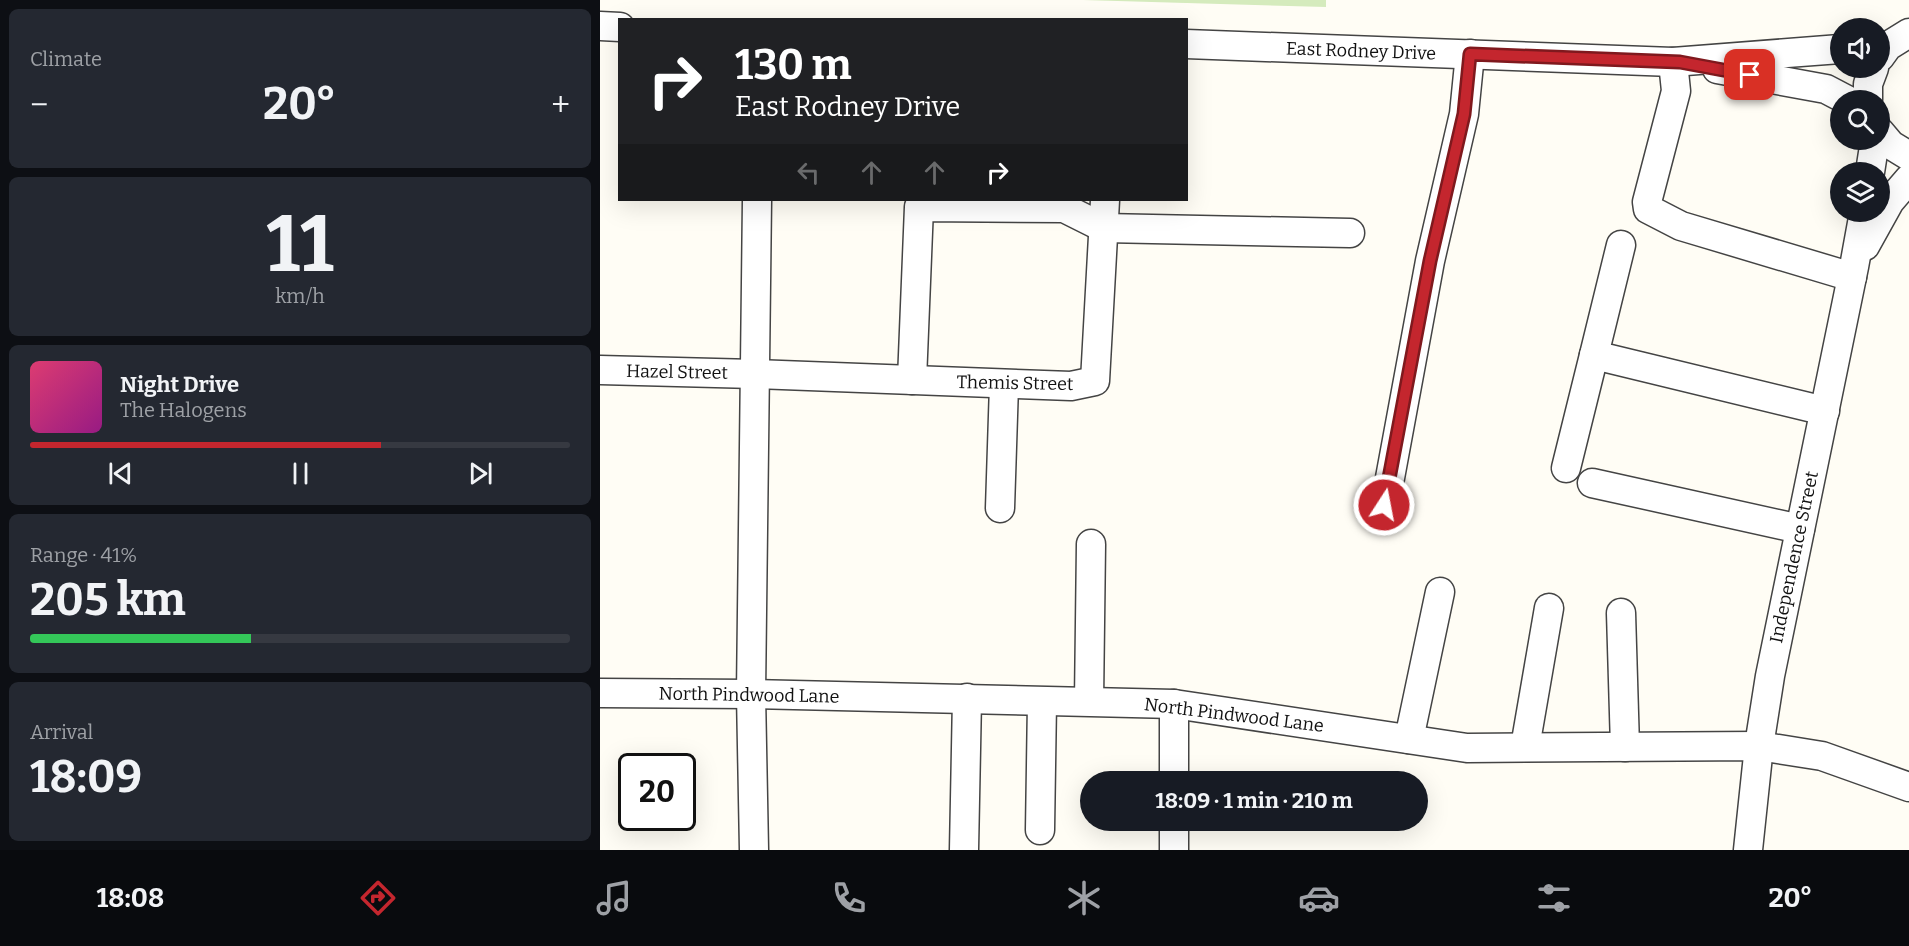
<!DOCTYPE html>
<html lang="en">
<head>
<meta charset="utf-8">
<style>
  body { margin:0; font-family:Bitter,serif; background:#242831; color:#f1f3f6; height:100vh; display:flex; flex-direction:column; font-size:22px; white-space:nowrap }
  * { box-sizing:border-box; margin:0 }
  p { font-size:20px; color:#9ea1a6 }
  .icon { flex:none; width:33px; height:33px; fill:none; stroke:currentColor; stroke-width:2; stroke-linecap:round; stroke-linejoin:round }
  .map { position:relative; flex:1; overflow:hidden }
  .details { display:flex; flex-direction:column; gap:9px; padding:9px; background:#0d0f14; width:600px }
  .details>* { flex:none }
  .top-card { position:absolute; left:18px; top:18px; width:570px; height:183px; border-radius:0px; box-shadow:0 6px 24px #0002; background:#202124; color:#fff; overflow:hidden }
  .controls { position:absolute; left:1230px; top:18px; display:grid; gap:12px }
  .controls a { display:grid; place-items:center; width:60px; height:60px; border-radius:50%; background:#171b24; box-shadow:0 6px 24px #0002; font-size:30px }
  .speed { position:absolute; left:18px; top:753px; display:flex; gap:12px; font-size:30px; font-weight:700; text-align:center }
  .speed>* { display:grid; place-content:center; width:78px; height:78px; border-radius:50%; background:#171b24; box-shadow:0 6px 24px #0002; line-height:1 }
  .speed .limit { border:3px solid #111; border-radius:9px; background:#fff; color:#111 }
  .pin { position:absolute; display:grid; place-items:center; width:51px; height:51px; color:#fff; margin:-26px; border-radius:12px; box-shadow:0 3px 9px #0006 }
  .me { position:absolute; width:66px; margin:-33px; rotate:11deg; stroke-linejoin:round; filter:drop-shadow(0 0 4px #0008) }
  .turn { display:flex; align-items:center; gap:21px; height:126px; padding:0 18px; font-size:27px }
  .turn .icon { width:78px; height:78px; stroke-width:2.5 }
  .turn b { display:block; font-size:42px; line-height:51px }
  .lanes { display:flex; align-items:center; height:57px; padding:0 18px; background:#0003; justify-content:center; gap:30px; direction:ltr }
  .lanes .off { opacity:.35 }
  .big { font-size:45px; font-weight:700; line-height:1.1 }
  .details .tile { flex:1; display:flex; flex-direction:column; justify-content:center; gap:9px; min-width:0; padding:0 21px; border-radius:9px; background:#242831 }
  .details .dial { align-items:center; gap:0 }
  .dial b { font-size:78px; line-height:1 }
  .song { display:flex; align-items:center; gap:18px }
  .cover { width:72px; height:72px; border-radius:9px; background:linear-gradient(135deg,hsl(340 70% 55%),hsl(310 70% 35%)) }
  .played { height:6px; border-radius:3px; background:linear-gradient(90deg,#c4262e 65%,#363941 65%) }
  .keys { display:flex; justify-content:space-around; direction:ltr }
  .heat { display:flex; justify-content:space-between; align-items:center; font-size:33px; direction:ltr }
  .charge { height:9px; border-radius:4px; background:linear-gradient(90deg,#34c759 41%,#363941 0) }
  .trip { position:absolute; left:480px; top:771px; width:348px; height:60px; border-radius:30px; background:#171b24; box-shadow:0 6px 24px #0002; font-weight:700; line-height:60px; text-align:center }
  .tab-bar { display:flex; height:96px; justify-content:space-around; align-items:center; background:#090b0e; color:#9ea1a6 }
  .tab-bar .icon { width:42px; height:42px }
  .tab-bar .current { color:#c4262e }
  .tab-bar b { font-size:27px; color:#f1f3f6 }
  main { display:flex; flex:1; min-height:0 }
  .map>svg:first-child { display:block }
  .green { fill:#d5ebbd }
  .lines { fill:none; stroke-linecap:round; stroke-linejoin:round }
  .minor-casing { stroke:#444; stroke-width:31 }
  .minor { stroke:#fff; stroke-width:28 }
  .route-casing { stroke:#7f191e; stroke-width:15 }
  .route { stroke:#c4262e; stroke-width:10 }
  .labels { text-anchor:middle; stroke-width:6; stroke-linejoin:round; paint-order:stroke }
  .street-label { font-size:18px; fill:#111; stroke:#fff }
</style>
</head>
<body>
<main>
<section class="details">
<div class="tile"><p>Climate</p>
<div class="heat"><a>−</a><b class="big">20°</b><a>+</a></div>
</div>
<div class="tile dial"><b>11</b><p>km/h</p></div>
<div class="tile">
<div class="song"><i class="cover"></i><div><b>Night Drive</b><p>The Halogens</p></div></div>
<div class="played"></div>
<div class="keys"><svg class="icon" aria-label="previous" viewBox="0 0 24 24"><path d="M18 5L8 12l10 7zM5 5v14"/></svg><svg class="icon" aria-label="pause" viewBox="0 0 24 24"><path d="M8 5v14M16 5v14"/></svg><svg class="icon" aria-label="next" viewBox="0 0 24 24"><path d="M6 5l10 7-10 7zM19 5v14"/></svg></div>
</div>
<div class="tile"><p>Range · 41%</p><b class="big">205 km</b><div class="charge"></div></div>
<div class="tile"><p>Arrival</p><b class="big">18:09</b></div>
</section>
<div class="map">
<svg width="1309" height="850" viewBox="0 0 1309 850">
  <rect width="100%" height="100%" fill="#fffdf5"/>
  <path class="green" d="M 483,0 L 726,0 L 726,7 Z"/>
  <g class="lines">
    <g class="minor-casing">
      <g id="minor">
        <path d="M 0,26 L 20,27"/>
        <path d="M 586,44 L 1073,62 L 1240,49"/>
        <path d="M 1280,57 L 1288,46 L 1309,33"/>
        <path d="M 1073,62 L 1076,91 L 1047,202 L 1048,209 L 1081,226 L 1252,277"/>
        <path d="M 1117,69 L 1226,89 L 1247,100"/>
        <path d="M 1268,100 L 1268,84 L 1274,68"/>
        <path d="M 1280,132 L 1291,145 L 1309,156"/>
        <path d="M 1270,172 L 1275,140"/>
        <path d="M 1021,245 L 994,355 L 1225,411"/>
        <path d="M 1265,246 L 1290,201 L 1309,179"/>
        <path d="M 0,370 L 154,374 L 471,386 L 495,381 L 505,200"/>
        <path d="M 312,380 L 319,207 L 464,208 L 504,228 L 750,233"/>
        <path d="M 966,468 L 994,355"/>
        <path d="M 992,483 L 1200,529"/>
        <path d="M 785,505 L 830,261 L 864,114 L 870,54"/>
        <path d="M 400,508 L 404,385"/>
        <path d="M 1021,613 L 1025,747"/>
        <path d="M 0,693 L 151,694 L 574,704 L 867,748 L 1159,746 L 1222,756 L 1309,787"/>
        <path d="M 489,701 L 491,544"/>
        <path d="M 574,704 L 574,782"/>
        <path d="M 809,739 L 840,592"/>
        <path d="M 925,747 L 949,608"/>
        <path d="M 574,820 L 574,850"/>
        <path d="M 440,830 L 442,702"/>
        <path d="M 154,850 L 151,694 L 157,200"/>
        <path d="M 364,850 L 367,698"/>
        <path d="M 1148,850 L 1159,746 L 1170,676 L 1254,267 L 1264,212"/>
      </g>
    </g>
    <use href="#minor" class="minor"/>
  </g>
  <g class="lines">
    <g class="route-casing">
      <path id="route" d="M 784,505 L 830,261 L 864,114 L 870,54 L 1080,62 L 1150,75"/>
    </g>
    <use href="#route" class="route"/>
  </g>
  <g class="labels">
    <g class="street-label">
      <text transform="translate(761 51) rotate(2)" y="6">East Rodney Drive</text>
      <text transform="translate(77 372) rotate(1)" y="6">Hazel Street</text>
      <text transform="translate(415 383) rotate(1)" y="6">Themis Street</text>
      <text transform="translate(1194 557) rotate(-78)" y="6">Independence Street</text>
      <text transform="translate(149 695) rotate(1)" y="6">North Pindwood Lane</text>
      <text transform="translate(634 715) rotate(7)" y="6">North Pindwood Lane</text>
    </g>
  </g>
</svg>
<div class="controls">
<a><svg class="icon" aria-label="sound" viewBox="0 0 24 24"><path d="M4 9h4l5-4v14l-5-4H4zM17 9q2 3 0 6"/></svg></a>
<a><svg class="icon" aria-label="search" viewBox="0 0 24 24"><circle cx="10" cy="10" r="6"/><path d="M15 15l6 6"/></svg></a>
<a><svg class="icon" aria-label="layers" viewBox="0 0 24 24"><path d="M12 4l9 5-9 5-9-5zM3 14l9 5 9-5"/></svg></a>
</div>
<div class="speed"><div class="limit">20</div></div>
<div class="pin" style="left:1150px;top:75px;background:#d93025"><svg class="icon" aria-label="arrive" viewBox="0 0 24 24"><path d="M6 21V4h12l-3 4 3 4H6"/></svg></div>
<svg class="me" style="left:784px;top:505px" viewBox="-20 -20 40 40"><circle r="17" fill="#c4262e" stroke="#fff" stroke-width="3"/><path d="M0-11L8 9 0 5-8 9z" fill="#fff"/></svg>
<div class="trip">18:09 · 1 min · 210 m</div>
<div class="top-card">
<div class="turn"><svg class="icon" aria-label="right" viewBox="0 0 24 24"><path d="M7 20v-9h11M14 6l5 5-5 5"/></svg><div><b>130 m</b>East Rodney Drive</div></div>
<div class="lanes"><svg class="icon off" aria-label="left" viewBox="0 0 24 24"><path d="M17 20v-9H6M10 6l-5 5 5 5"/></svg><svg class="icon off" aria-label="ahead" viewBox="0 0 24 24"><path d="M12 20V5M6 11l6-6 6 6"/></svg><svg class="icon off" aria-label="ahead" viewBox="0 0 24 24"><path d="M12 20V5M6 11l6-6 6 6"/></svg><svg class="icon" aria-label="right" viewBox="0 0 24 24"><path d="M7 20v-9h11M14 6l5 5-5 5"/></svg></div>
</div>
</div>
</main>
<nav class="tab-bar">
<b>18:08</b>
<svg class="icon current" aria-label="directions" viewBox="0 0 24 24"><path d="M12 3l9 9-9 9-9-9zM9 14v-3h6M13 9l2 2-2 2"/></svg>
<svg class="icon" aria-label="music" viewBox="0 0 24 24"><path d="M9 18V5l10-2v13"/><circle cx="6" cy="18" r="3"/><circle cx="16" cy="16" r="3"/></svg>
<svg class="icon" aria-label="phone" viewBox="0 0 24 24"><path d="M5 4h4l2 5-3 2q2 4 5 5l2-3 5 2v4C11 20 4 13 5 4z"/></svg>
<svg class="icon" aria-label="climate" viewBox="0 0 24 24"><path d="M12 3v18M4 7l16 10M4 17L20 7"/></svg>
<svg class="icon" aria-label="car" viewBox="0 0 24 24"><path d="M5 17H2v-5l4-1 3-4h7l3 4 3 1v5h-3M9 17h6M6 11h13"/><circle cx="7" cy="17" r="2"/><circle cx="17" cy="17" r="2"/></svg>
<svg class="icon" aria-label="filters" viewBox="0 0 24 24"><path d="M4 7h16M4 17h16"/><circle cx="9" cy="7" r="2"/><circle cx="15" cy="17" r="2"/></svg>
<b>20°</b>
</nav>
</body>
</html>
